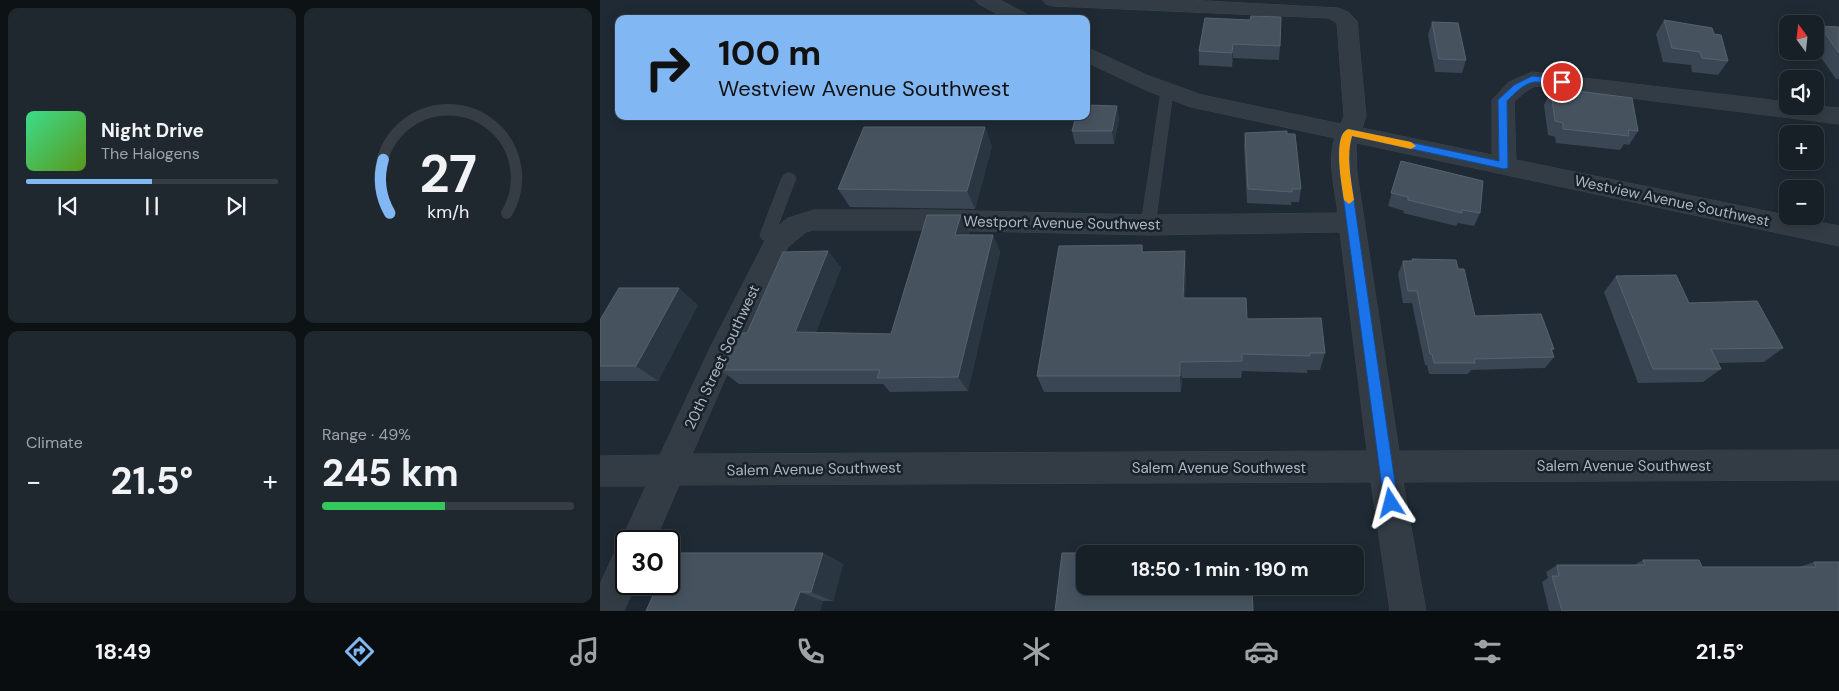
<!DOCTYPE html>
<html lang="en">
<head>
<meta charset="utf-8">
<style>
  body { margin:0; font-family:"DM Sans",sans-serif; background:#20282f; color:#f1f3f6; height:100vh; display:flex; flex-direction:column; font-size:19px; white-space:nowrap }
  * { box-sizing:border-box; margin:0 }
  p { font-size:16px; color:#9ea3a7 }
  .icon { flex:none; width:28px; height:28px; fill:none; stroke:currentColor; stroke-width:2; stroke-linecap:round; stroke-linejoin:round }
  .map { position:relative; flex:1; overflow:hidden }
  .sheet { display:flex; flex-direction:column; gap:8px; padding:8px; background:#0d1215; width:600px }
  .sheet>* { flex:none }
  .hud { position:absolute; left:15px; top:15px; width:475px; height:105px; border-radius:10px; box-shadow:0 2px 12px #0003,0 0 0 1px #363e44; background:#81b7f3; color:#111; overflow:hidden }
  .needle { width:32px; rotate:345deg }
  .controls { position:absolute; left:1179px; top:15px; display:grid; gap:10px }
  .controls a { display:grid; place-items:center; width:45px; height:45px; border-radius:10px; background:#172027; box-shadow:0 2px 12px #0003,0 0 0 1px #363e44; font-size:25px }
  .speed { position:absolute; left:15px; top:530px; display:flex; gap:10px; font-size:25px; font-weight:700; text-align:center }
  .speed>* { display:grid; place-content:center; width:65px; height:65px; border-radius:50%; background:#172027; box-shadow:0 2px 12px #0003,0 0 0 1px #363e44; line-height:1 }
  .speed .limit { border:2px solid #111; border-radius:8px; background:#fff; color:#111 }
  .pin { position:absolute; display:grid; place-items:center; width:42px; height:42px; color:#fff; margin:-21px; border:2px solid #fff; border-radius:50%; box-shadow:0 1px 5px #0007 }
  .me { position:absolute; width:55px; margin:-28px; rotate:351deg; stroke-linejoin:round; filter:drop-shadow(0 0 4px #0008) }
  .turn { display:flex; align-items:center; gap:18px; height:105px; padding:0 20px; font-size:22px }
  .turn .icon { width:65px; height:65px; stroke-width:2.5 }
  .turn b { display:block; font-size:35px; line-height:42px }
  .big { font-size:38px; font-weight:700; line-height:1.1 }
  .sheet .card { flex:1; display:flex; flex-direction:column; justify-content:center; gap:8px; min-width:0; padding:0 18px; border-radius:10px; background:#20282f }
  .sheet .dial { align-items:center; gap:0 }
  .dial svg { height:130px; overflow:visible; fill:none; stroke:#363e44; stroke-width:7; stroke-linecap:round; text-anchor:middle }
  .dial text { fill:#f1f3f6; stroke:none }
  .song { display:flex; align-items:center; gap:15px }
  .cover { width:60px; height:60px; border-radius:8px; background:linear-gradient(135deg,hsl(150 70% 55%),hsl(90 70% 35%)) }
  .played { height:5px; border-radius:2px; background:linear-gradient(90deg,#81b7f3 50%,#363e44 50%) }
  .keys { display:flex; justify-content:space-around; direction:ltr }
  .heat { display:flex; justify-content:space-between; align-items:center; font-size:28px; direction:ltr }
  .charge { height:8px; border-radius:4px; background:linear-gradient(90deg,#34c759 49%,#363e44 0) }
  .sheet .tiles { flex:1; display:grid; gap:8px; grid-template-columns:repeat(2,1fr) }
  .trip { position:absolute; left:476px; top:545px; width:288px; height:50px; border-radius:10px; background:#172027; box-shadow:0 2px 12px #0003,0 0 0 1px #363e44; font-weight:700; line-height:50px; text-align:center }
  .dock { display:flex; height:80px; justify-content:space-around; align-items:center; background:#090d10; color:#9ea3a7 }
  .dock .icon { width:35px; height:35px }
  .dock .on { color:#81b7f3 }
  .dock b { font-size:22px; color:#f1f3f6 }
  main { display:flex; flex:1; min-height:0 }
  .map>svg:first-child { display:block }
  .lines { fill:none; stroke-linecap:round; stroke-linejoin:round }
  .lane-casing { stroke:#3c454e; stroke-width:1 }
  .street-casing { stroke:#3c454e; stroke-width:1 }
  .lane { fill:#333c45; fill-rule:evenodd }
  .street { fill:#333c45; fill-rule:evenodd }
  .wall { fill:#3a4653 }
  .shaded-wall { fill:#2a3642 }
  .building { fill:#46535f; stroke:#56626f }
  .route { fill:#1a73e8; stroke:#114b97 }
  .slow { fill:#f59e0b }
  .labels { text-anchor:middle; stroke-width:5; stroke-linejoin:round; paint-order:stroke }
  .street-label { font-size:15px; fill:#acb7c2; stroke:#182129 }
</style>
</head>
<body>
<main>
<section class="sheet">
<div class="tiles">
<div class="card">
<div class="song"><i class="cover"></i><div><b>Night Drive</b><p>The Halogens</p></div></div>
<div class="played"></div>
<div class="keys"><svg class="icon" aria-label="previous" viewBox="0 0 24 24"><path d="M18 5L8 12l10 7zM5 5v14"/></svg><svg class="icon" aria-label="pause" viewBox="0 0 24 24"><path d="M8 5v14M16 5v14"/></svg><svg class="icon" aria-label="next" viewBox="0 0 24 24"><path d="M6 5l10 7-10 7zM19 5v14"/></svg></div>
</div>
<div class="card dial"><svg viewBox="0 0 100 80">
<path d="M14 69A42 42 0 1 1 86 69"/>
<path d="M14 69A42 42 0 0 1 10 36" stroke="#81b7f3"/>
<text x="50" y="56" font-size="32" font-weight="700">27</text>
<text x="50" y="72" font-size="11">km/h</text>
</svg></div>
<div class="card"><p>Climate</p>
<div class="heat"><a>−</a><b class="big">21.5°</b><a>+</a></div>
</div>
<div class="card"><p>Range · 49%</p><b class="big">245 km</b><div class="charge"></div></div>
</div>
</section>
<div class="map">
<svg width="1239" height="611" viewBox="0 0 1239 611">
  <rect width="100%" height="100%" fill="#1f2a34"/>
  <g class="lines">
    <g class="lane-casing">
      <g id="lane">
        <path d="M 567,88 L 573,92 L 555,225 L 553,229 L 548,230 L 543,229 L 541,225 L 561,92 Z"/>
        <path d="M 189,173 L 194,175 L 196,178 L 175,233 L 183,236 L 185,240 L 183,244 L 178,245 L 162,239 L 160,235 L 182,178 L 184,175 Z"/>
      </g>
    </g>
    <g class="street-casing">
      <g id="street">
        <path d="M 376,0 L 400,0 L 428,15 L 431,19 L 406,19 L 379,4 Z"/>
        <path d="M 443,0 L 588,0 L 738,8 L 748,12 L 757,21 L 766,116 L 762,128 L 892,155 L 892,100 L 909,82 L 932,72 L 1188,102 L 1188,106 L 1215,106 L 1239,108 L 1239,124 L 935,86 L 925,92 L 914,102 L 916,160 L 1239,226 L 1239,246 L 757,143 L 756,146 L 757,173 L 799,451 L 1239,450 L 1239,480 L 803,482 L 826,611 L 790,611 L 771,482 L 79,485 L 55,541 L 26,541 L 26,584 L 36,584 L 24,611 L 0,611 L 0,584 L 14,554 L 25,549 L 21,541 L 46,486 L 0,486 L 0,456 L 60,455 L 111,346 L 169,233 L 188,218 L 214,210 L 331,210 L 548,215 L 738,213 C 735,190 727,160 735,138 L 591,107 L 548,91 L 486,62 L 486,47 L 549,76 L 602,95 L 741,124 L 744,116 L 737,23 L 728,18 L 453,6 L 446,4 ZM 214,230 L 331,230 L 548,235 L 740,232 L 767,451 L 92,454 L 135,356 L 188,247 L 206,232 Z"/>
      </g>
    </g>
    <use href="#lane" class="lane"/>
    <use href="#street" class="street"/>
  </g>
  <g class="wall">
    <path d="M 605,18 L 680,46 L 679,60 L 633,58 L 632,67 L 599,65 L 599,51 Z"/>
    <path d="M 1064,20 L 1114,34 L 1128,61 L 1118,75 L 1092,72 L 1091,65 L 1063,62 L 1056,34 Z"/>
    <path d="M 832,22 L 866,60 L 862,73 L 835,72 L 828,35 Z"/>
    <path d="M 1220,26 L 1239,27 L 1239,79 L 1236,79 L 1215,49 L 1215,32 Z"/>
    <path d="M 954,88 L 1038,131 L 1029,145 L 1024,144 L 1020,150 L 956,143 L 955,137 L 948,135 L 944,105 L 951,92 L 952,92 Z"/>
    <path d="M 517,106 L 519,119 L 514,144 L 475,144 L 472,131 Z"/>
    <path d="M 645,133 L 701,189 L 699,202 L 691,202 L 691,205 L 647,203 L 644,146 Z"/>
    <path d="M 392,146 L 375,209 L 250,207 L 238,189 Z"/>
    <path d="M 801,161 L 880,213 L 874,226 L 858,223 L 856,226 L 803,213 L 804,211 L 788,206 Z"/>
    <path d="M 361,215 L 369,233 L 368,235 L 393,235 L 400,252 L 368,391 L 290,392 L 283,384 L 139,384 L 121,370 L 147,333 L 228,251 L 241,268 L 216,332 L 291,334 Z"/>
    <path d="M 542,245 L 543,252 L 586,271 L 585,298 L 647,319 L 725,353 L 720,370 L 707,370 L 707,373 L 642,371 L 641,378 L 582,378 L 581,392 L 444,392 L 437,376 Z"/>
    <path d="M 812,259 L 858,269 L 875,316 L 954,349 L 952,351 L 954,357 L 945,368 L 871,370 L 868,374 L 829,374 L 827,365 L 825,365 L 812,303 L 803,303 L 798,274 L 803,261 L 812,261 Z"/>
    <path d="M 1016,276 L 1089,303 L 1183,348 L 1164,362 L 1118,363 L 1121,369 L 1103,382 L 1038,383 L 1004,292 Z"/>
    <path d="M 98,305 L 58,381 L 0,381 L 0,320 Z"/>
    <path d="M 223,553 L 243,564 L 233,601 L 223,601 L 220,611 L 46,611 Z"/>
    <path d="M 1043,560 L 1102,567 L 1199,567 L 1214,562 L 1239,611 L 949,611 L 942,582 L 948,578 L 946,572 L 957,565 L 1034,565 Z"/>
  </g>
  <g class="shaded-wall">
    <path d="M 633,44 L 633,58 L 632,67 L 632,53 Z"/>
    <path d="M 517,106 L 519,119 L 514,144 L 512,131 Z"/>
    <path d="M 385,127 L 392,146 L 375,209 L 367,191 Z"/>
    <path d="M 361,215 L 369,233 L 363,252 L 355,235 Z"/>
    <path d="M 393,235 L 400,252 L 368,391 L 358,377 Z"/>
    <path d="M 228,251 L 241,268 L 210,347 L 195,332 Z"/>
    <path d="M 585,251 L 586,271 L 584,317 L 583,298 Z"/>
    <path d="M 79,288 L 98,305 L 58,381 L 36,366 Z"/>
    <path d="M 580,362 L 582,378 L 581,392 L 580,376 Z"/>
    <path d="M 223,553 L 243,564 L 233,601 L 211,592 Z"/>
    <path d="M 200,592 L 223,601 L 220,611 L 193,611 Z"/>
  </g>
  <g class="building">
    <path d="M 651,16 L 681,17 L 680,46 L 633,44 L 632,53 L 599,51 L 605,18 L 650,20 Z"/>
    <path d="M 1064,20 L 1112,28 L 1114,34 L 1121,35 L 1128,61 L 1102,58 L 1100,52 L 1072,48 Z"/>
    <path d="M 832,22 L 858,23 L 866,60 L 839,59 Z"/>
    <path d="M 1220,26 L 1239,27 L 1239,53 Z"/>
    <path d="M 954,88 L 1032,98 L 1038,131 L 1028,130 L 1029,136 L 963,129 L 963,123 L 955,121 L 951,92 L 954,92 Z"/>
    <path d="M 486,105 L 517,106 L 512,131 L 472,131 L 476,116 L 486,116 Z"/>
    <path d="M 264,127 L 385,127 L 367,191 L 238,189 Z"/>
    <path d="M 687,131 L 687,134 L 695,134 L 701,189 L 692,189 L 692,192 L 648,189 L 645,133 Z"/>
    <path d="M 801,161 L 883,181 L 880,213 L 862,210 L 862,213 L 808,200 L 808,197 L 791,193 Z"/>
    <path d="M 327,215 L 361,215 L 355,235 L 393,235 L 358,377 L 277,378 L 280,370 L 121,370 L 138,333 L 147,333 L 183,252 L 228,251 L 195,332 L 291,334 Z"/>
    <path d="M 542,245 L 542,252 L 585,251 L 583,298 L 646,298 L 647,319 L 721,318 L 725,353 L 710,353 L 710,356 L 642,354 L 642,361 L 580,362 L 580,376 L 437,376 L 459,246 Z"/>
    <path d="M 812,259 L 856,260 L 858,269 L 864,269 L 875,316 L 941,314 L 954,349 L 951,349 L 954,357 L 874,359 L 875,363 L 834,363 L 832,354 L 830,354 L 817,291 L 808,291 L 803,261 L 813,261 Z"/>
    <path d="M 1076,275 L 1089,303 L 1157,301 L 1183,348 L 1111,349 L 1121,369 L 1053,369 L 1016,276 Z"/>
    <path d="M 19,288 L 79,288 L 36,366 L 0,366 L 0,320 Z"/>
    <path d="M 651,552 L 651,554 L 485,554 L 485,586 L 652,586 L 653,611 L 455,611 L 462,553 Z"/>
    <path d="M 72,553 L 223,553 L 211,592 L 200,592 L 193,611 L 46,611 L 58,584 L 69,584 L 69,559 Z"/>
    <path d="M 1043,560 L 1099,560 L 1102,567 L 1216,567 L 1214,562 L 1239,562 L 1239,611 L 962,611 L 952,576 L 959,576 L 957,565 L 1045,565 Z"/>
  </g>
  <path class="route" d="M 932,76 L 962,79 L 966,82 C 958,89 944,81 934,82 C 923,84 914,94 907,101 L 908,168 L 904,169 L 752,136 L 749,146 L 750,173 L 798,503 L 796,508 L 791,510 L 786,508 L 784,503 L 740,173 C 740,161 735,135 748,129 L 899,161 L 898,100 L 914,85 Z"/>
  <path class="slow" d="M 748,129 L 811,142 L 816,146 L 811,149 L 752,136 C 746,156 751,179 754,200 L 749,204 L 744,200 C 742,186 732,135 748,129 Z"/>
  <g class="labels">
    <g class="street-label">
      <text transform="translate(1072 201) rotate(12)" y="5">Westview Avenue Southwest</text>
      <text transform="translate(462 223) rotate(1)" y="5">Westport Avenue Southwest</text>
      <text transform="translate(122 357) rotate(-65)" y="5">20th Street Southwest</text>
      <text x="1024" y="471">Salem Avenue Southwest</text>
      <text x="619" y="473">Salem Avenue Southwest</text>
      <text transform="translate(214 469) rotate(-1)" y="5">Salem Avenue Southwest</text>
    </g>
  </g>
</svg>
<div class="controls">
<a><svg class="needle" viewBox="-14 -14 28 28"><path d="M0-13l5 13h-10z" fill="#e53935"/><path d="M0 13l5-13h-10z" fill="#9ea3a7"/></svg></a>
<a><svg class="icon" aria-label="sound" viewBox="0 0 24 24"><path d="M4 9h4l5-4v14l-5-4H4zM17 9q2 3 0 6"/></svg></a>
<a>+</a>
<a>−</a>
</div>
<div class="speed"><div class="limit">30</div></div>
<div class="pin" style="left:962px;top:82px;background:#d93025"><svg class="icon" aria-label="arrive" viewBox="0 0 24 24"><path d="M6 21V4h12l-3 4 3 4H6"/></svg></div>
<svg class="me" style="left:791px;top:503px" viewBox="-20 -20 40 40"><path d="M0-17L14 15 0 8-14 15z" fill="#1a73e8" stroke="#fff" stroke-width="4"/></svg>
<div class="trip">18:50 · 1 min · 190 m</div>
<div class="hud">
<div class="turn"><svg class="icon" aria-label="right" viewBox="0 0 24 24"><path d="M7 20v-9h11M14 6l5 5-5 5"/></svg><div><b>100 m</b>Westview Avenue Southwest</div></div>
</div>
</div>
</main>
<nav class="dock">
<b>18:49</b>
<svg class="icon on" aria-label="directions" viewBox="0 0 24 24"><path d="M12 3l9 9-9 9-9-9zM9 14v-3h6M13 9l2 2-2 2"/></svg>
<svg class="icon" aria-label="music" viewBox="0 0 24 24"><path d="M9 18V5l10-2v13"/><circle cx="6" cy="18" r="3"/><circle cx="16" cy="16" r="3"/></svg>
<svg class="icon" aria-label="phone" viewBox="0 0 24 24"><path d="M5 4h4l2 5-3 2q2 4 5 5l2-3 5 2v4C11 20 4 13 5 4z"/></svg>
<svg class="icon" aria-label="climate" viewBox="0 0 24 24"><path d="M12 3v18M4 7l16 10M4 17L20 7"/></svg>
<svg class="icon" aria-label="car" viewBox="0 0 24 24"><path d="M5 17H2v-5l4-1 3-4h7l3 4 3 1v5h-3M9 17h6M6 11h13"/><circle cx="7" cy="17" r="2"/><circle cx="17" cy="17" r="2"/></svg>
<svg class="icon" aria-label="filters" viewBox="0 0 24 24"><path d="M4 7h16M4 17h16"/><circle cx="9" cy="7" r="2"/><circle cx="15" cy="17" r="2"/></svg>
<b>21.5°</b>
</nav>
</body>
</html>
